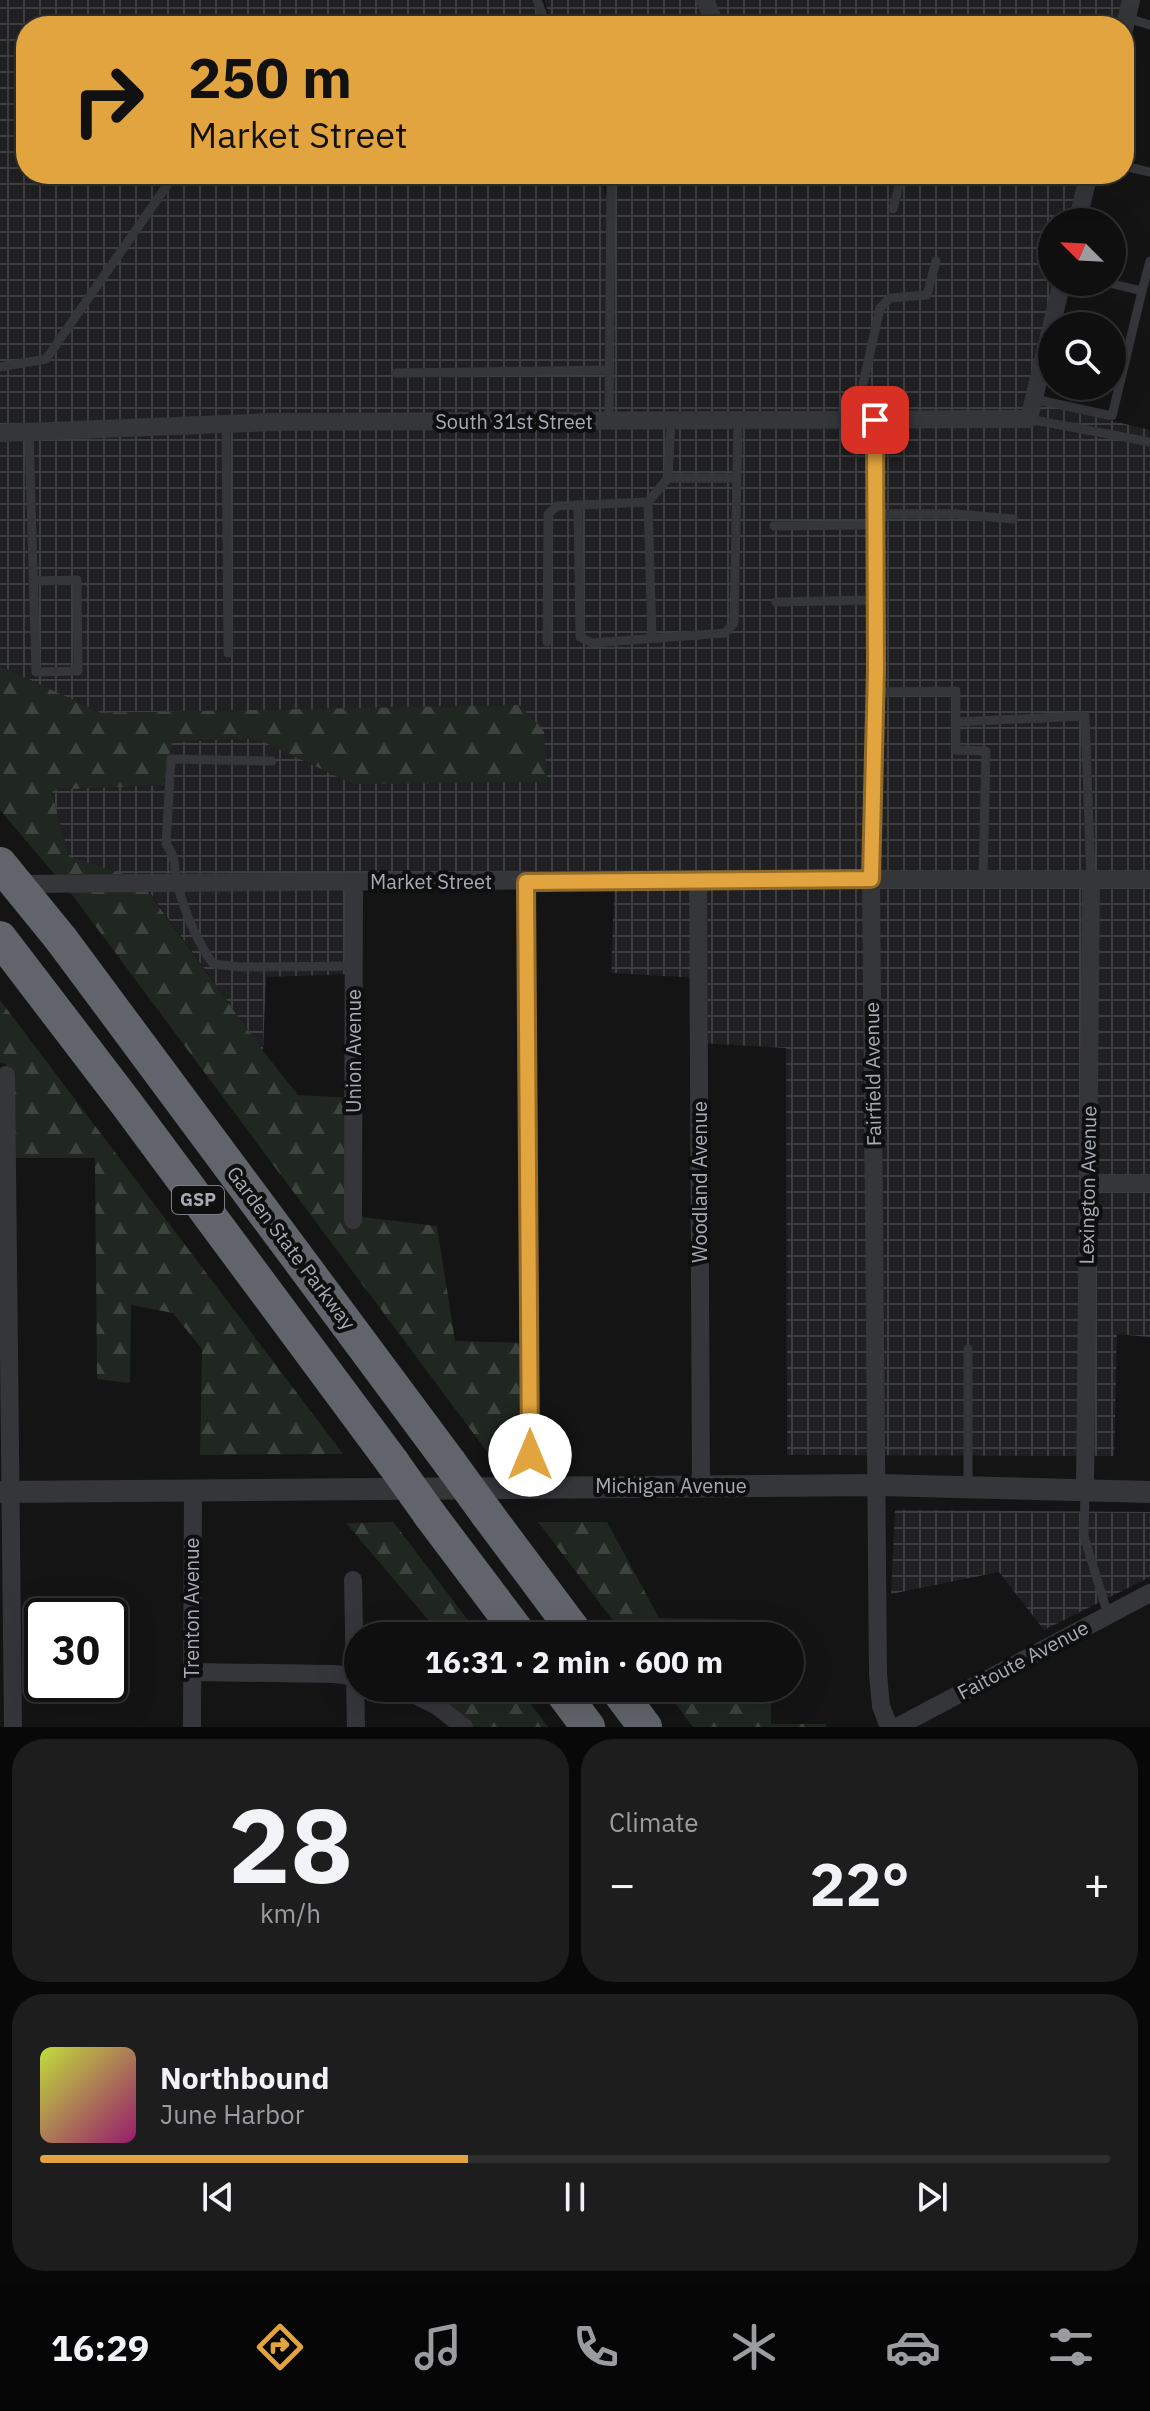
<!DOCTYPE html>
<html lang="en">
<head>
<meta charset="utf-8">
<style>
  body { margin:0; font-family:"IBM Plex Sans",sans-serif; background:#1d1d1e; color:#f1f3f6; height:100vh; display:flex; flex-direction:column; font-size:30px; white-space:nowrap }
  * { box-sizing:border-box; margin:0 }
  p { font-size:26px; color:#9b9c9f }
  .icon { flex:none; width:44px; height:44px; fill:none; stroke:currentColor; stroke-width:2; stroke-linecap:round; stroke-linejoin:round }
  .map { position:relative; height:1727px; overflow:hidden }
  .sheet { display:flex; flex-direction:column; gap:12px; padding:12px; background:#080809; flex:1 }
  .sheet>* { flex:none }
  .banner { position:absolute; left:16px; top:16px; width:1118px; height:168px; border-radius:32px; box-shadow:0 8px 32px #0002,0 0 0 2px #2f2f30; background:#e2a43f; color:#111; overflow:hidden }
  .needle { width:52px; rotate:294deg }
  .fabs { position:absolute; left:1038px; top:208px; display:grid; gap:16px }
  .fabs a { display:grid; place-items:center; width:88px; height:88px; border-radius:50%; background:#0f0f10; box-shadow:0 8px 32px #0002,0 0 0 2px #2f2f30; font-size:40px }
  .speed { position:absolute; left:24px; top:1598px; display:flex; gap:16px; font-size:40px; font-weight:700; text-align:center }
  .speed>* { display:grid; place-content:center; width:104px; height:104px; border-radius:50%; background:#0f0f10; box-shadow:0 8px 32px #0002,0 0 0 2px #2f2f30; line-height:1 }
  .speed .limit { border:4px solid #111; border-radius:12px; background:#fff; color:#111 }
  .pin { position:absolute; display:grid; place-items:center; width:68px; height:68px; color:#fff; margin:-34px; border-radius:16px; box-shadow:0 4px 12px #0006 }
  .me { position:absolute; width:88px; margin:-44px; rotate:0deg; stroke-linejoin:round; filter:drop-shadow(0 0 6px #0008) }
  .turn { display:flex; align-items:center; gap:28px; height:168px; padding:0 40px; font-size:36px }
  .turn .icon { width:104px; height:104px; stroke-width:2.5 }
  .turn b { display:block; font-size:56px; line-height:68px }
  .big { font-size:60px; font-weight:700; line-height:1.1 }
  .sheet .tile { flex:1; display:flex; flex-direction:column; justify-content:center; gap:12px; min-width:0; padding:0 28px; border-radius:32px; background:#1d1d1e }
  .sheet .dial { align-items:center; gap:0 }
  .dial b { font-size:104px; line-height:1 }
  .song { display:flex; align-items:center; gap:24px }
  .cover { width:96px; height:96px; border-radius:12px; background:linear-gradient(135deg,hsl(70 70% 55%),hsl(320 70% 35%)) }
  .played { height:8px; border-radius:4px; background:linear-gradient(90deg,#e2a43f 40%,#2f2f30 40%) }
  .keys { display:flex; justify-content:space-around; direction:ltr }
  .heat { display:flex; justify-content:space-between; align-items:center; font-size:44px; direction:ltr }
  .sheet .tiles { flex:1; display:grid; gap:12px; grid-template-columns:1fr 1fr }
  .tile:last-child { grid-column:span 2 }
  .trip { position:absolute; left:344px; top:1622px; width:460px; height:80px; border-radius:40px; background:#0f0f10; box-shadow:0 8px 32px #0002,0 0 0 2px #2f2f30; font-weight:700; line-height:80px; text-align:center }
  .tabs { display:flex; height:128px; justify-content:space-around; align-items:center; background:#060606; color:#9b9c9f }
  .tabs .icon { width:56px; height:56px }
  .tabs .selected { color:#e2a43f }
  .tabs b { font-size:36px; color:#f1f3f6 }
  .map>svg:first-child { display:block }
  .industrial { fill:url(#industrial-grid) }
  .forest { fill:url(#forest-firs) }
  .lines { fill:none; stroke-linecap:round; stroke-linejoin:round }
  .service { stroke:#35363a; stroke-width:9 }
  .minor { stroke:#35363a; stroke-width:18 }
  .tertiary { stroke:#35363a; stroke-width:22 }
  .motorway { stroke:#61646a; stroke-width:34 }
  .motorway-bridge { stroke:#61646a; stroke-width:34 }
  .route-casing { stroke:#936b29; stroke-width:20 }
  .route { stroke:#e2a43f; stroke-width:14 }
  .labels { text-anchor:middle; stroke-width:8; stroke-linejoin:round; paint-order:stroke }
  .shield { fill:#0f0f10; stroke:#797c83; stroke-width:2 }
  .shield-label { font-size:18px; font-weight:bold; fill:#a6abb4 }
  .street-label { font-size:20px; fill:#a6abb4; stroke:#0f0f10 }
</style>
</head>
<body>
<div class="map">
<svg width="1150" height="1727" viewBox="0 0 1150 1727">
  <defs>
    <pattern id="industrial-grid" width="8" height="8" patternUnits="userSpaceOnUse" patternTransform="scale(2)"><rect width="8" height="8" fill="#202022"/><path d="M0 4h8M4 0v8" fill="none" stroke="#3d3e40"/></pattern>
    <pattern id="forest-firs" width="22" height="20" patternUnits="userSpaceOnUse" patternTransform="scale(2)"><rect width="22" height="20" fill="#202721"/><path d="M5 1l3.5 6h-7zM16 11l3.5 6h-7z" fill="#3d443f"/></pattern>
  </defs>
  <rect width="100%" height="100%" fill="#141415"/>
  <g class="industrial">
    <path d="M 0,0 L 538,0 L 547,26 L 26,26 L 26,174 L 599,174 L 607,199 L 609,174 L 1081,174 L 1069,222 L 1052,222 L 1052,282 L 1054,282 L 1026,400 L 1150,430 L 1150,1337 L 1117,1334 L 1114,1456 L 787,1455 L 786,1048 L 700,1043 L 699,978 L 611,973 L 615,879 L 354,879 L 355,974 L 266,977 L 263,1051 L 140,879 L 69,858 L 51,789 L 162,785 L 171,742 L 256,738 L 353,784 L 520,705 L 101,713 L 0,666 Z"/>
    <path d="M 544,0 L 1123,0 L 1117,26 L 553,26 Z"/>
    <path d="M 895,1510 L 1150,1512 L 1150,1577 L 1044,1630 L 999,1572 L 891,1594 Z"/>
  </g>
  <g class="forest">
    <path d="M 0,666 L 101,713 L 520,705 L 544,731 L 547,782 L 353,784 L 256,738 L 172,742 L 163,785 L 51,790 L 69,857 L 139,879 L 263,1051 L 298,1095 L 352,1098 L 361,1217 L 437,1226 L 455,1341 L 530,1343 L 535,1453 L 488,1453 L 73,896 L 0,810 Z"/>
    <path d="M 0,1000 L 343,1454 L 200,1455 L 202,1349 L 173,1313 L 131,1305 L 130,1383 L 97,1379 L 95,1158 L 8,1158 L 6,1064 L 0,1063 Z"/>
    <path d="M 394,1522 L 394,1523 L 480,1636 L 442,1636 L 346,1523 Z"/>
    <path d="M 538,1522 L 607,1522 L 659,1618 L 770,1620 L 770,1636 L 625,1636 Z"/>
    <path d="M 424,1688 L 519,1688 L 548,1727 L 460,1727 L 421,1695 Z"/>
    <path d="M 664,1688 L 771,1688 L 771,1724 L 826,1724 L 826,1727 L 693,1727 Z"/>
  </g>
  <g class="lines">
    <g class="service">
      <path d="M 537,0 L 547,26"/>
      <path d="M 1127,18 L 1150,25"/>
      <path d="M 967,20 L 973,26"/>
      <path d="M 1124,166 L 1150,172"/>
      <path d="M 606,174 L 611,185 L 609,422"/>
      <path d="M 893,209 L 902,174"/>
      <path d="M 1105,282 L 1142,291 L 1150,261"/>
      <path d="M 0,367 L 46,359 L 175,174"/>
      <path d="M 396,373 L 609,370"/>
      <path d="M 1034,399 L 1112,416 L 1142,291"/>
      <path d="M 1029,419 L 1150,442"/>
      <path d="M 855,420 L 880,308 L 890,298 L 927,295 L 936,261"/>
      <path d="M 226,424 L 228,653"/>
      <path d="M 29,432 L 36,672 L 78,671 L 77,580 L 33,581"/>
      <path d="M 668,478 L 736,478"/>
      <path d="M 578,505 L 580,637 L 592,643 L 725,633 L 734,623 L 738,421"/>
      <path d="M 875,514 L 957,514 L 1013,519"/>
      <path d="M 774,526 L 875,525"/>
      <path d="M 776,602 L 875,600"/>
      <path d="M 652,638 L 648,502 L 668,478 L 671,421"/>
      <path d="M 547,642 L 548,514 L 557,506 L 648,502"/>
      <path d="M 875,692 L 956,691 L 956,750 L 986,751 L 983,879"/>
      <path d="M 956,722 L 1085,716 L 1091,880"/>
      <path d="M 272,761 L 171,759 L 166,844 C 179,862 172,869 178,887 C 186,915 196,940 213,964 L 241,967 L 354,966"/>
      <path d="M 968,1487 L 968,1349"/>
      <path d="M 1085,1490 L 1084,1536 L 1108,1615"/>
    </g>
    <g class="minor">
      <path d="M 705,0 L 716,26"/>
      <path d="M 1124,30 L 1131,0"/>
      <path d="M 1077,222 L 1089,174"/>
      <path d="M 875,420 L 876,669 L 871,879 L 878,1674 L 881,1706 L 889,1727"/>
      <path d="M 0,433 L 273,422 L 1029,419 L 1062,282"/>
      <path d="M 698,879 L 701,1486"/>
      <path d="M 526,882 L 530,1487"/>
      <path d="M 17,884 L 698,879 L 1150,879"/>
      <path d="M 6,1075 L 13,1727"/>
      <path d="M 1088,1183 L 1150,1183"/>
      <path d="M 353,1220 L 354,882"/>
      <path d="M 1085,1490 L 1091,880"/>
      <path d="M 353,1580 L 356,1727"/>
      <path d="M 192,1672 L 334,1674 L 358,1677"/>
      <path d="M 401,1688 L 437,1706 L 464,1727"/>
      <path d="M 192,1727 L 193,1489"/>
      <path d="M 897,1727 L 1150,1593"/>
    </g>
    <path class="tertiary" d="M 0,1492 L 878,1485 L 1150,1492"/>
    <g class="motorway">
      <path d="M 0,938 L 126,1103 L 393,1463"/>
      <path d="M 61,939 L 450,1463"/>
      <path d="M 487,1514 L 578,1636"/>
      <path d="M 430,1515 L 521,1636"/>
      <path d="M 559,1688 L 588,1727"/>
      <path d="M 616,1688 L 645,1727"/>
    </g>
    <g class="motorway-bridge">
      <path d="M 0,864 L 61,939"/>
      <path d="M 393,1463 L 430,1515"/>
      <path d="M 450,1463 L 487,1514"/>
    </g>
  </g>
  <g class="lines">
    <g class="route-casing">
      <path id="route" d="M 530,1455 L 526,882 L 871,879 L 876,669 L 875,420"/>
    </g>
    <use href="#route" class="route"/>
  </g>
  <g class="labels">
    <rect class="shield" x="172" y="1186" width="52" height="28" rx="6"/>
    <g class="shield-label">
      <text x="198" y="1206">GSP</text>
    </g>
    <g class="street-label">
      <text x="514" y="429">South 31st Street</text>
      <text x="431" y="889">Market Street</text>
      <text transform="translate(354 1051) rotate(-90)" y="7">Union Avenue</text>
      <text transform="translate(873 1074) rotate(-91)" y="7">Fairfield Avenue</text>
      <text transform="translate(700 1182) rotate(-90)" y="7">Woodland Avenue</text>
      <text transform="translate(1088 1185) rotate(-89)" y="7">Lexington Avenue</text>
      <text transform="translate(291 1248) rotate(53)" y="7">Garden State Parkway</text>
      <text x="671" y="1493">Michigan Avenue</text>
      <text transform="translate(192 1608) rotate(-90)" y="7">Trenton Avenue</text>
      <text transform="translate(1023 1660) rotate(-28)" y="7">Faitoute Avenue</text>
    </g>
  </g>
</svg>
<div class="fabs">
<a><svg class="needle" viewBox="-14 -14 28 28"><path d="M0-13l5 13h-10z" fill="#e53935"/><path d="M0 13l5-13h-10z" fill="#9b9c9f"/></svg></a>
<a><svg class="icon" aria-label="search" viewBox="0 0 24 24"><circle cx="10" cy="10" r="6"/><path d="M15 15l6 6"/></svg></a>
</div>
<div class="speed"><div class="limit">30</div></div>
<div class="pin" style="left:875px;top:420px;background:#d93025"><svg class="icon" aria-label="arrive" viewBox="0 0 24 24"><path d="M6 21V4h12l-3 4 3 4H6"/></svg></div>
<svg class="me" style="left:530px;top:1455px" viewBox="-20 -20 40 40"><circle r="19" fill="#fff"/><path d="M0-13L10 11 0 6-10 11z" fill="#e2a43f"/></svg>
<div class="trip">16:31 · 2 min · 600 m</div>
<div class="banner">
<div class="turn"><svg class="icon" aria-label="right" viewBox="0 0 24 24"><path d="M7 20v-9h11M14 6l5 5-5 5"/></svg><div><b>250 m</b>Market Street</div></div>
</div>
</div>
<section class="sheet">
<div class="tiles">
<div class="tile dial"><b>28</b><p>km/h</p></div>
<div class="tile"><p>Climate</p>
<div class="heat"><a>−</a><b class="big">22°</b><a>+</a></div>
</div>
<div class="tile">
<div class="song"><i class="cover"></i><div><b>Northbound</b><p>June Harbor</p></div></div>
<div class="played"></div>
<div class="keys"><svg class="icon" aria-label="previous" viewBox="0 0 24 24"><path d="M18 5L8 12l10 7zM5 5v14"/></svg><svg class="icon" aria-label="pause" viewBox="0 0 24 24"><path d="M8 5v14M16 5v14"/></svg><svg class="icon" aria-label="next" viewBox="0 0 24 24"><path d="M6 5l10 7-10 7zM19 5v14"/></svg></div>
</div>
</div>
</section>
<nav class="tabs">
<b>16:29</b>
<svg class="icon selected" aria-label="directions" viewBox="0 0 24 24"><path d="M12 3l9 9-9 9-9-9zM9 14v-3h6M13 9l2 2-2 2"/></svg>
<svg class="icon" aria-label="music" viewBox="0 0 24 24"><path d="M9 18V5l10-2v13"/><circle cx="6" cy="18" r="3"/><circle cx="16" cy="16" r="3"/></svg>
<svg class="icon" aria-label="phone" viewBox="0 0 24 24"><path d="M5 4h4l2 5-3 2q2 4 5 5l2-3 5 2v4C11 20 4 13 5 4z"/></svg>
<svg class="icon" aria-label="climate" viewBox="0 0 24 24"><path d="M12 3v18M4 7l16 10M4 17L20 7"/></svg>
<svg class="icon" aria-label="car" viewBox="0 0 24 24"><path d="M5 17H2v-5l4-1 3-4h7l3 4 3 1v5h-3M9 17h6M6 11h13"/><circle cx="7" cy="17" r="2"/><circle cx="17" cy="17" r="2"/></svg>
<svg class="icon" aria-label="filters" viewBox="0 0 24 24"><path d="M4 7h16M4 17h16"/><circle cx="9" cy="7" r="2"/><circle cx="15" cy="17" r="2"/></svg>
</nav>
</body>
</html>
